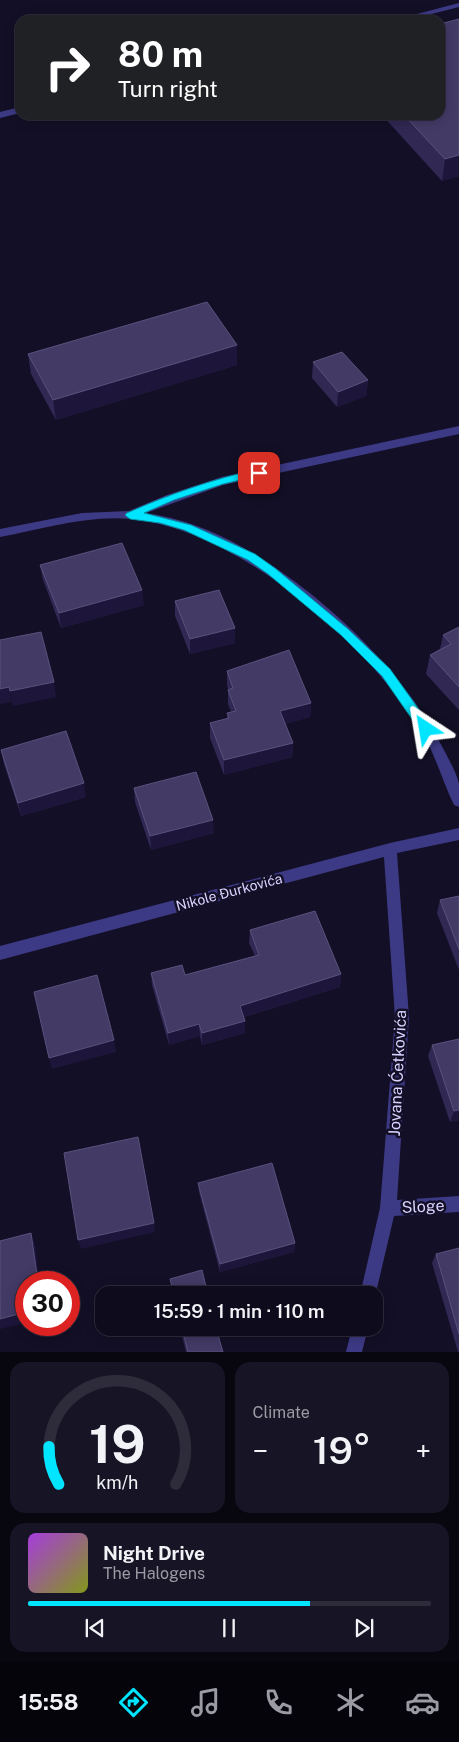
<!DOCTYPE html>
<html lang="en">
<head>
<meta charset="utf-8">
<style>
  body { margin:0; font-family:"Public Sans",sans-serif; background:#171425; color:#f1f3f6; height:100vh; display:flex; flex-direction:column; font-size:19px; white-space:nowrap }
  * { box-sizing:border-box; margin:0 }
  p { font-size:16px; color:#9b9ba3 }
  .icon { flex:none; width:28px; height:28px; fill:none; stroke:currentColor; stroke-width:2; stroke-linecap:round; stroke-linejoin:round }
  .map { position:relative; height:1352px; overflow:hidden }
  .drawer { display:flex; flex-direction:column; gap:10px; padding:10px; background:#08060f; flex:1 }
  .drawer>* { flex:none }
  .top-card { position:absolute; left:15px; top:15px; width:430px; height:105px; border-radius:15px; box-shadow:0 2px 12px #0003,0 0 0 1px #2e2b3b; background:#202124; color:#fff; overflow:hidden }
  .speed { position:absolute; left:15px; top:1271px; display:flex; gap:10px; font-size:25px; font-weight:700; text-align:center }
  .speed>* { display:grid; place-content:center; width:65px; height:65px; border-radius:50%; background:#0e0b1c; box-shadow:0 2px 12px #0003,0 0 0 1px #2e2b3b; line-height:1 }
  .speed .limit { border:8px solid #d22; background:#fff; color:#111 }
  .pin { position:absolute; display:grid; place-items:center; width:42px; height:42px; color:#fff; margin:-21px; border-radius:10px; box-shadow:0 2px 8px #0006 }
  .me { position:absolute; width:55px; margin:-28px; rotate:327deg; stroke-linejoin:round; filter:drop-shadow(0 0 4px #0008) }
  .turn { display:flex; align-items:center; gap:18px; height:105px; padding:0 20px; font-size:22px }
  .turn .icon { width:65px; height:65px; stroke-width:2.5 }
  .turn b { display:block; font-size:35px; line-height:42px }
  .big { font-size:38px; font-weight:600; line-height:1.1 }
  .drawer .widget { flex:1; display:flex; flex-direction:column; justify-content:center; gap:8px; min-width:0; padding:0 18px; border-radius:15px; background:#171425 }
  .drawer .dial { align-items:center; gap:0 }
  .dial svg { height:130px; overflow:visible; fill:none; stroke:#2e2b3b; stroke-width:7; stroke-linecap:round; text-anchor:middle }
  .dial text { fill:#f1f3f6; stroke:none }
  .song { display:flex; align-items:center; gap:15px }
  .cover { width:60px; height:60px; border-radius:8px; background:linear-gradient(135deg,hsl(280 70% 55%),hsl(70 70% 35%)) }
  .played { height:5px; border-radius:2px; background:linear-gradient(90deg,#00e5ff 70%,#2e2b3b 70%) }
  .keys { display:flex; justify-content:space-around; direction:ltr }
  .heat { display:flex; justify-content:space-between; align-items:center; font-size:28px; direction:ltr }
  .drawer .tiles { flex:1; display:grid; gap:10px; grid-template-columns:1fr 1fr }
  .widget:last-child { grid-column:span 2 }
  .trip { position:absolute; left:95px; top:1286px; width:288px; height:50px; border-radius:15px; background:#0e0b1c; box-shadow:0 2px 12px #0003,0 0 0 1px #2e2b3b; font-weight:600; line-height:50px; text-align:center }
  .dock { display:flex; height:80px; justify-content:space-around; align-items:center; background:#06040b; color:#9b9ba3 }
  .dock .icon { width:35px; height:35px }
  .dock .active { color:#00e5ff }
  .dock b { font-size:22px; color:#f1f3f6 }
  .map>svg:first-child { display:block }
  .lines { fill:none; stroke-linecap:round; stroke-linejoin:round }
  .lane { fill:#3d3a85; fill-rule:evenodd }
  .street { fill:#3d3a85; fill-rule:evenodd }
  .wall { fill:#312854 }
  .shaded-wall { fill:#1d163a }
  .building { fill:#433a66; stroke:#5a527e }
  .route { fill:#00e5ff; stroke:#0095a6 }
  .labels { text-anchor:middle; stroke-width:5; stroke-linejoin:round; paint-order:stroke }
  .street-label { font-size:14px; fill:#d9d4ff; stroke:#130f26 }
  .near-street-label { font-size:16px; fill:#d9d4ff; stroke:#130f26 }
</style>
</head>
<body>
<div class="map">
<svg width="459" height="1352" viewBox="0 0 459 1352">
  <rect width="100%" height="100%" fill="#130f26"/>
  <g class="lines">
    <g class="lane">
      <path d="M 459,3 L 459,7 L 408,20 L 394,20 Z"/>
      <path d="M 20,107 L 20,113 L 0,118 L 0,112 Z"/>
    </g>
    <g class="street">
      <path d="M 459,426 L 459,434 L 223,485 L 146,513 C 180,518 212,530 242,547 C 320,591 406,672 445,752 C 450,762 457,774 459,784 C 459,791 459,799 459,807 L 454,805 C 442,780 435,753 420,729 C 365,641 237,529 131,519 C 87,515 43,529 0,537 L 0,529 L 82,513 L 129,511 L 167,495 L 222,477 Z"/>
      <path d="M 459,828 L 459,840 L 397,853 L 409,1017 L 397,1200 L 459,1196 L 459,1212 L 394,1216 L 374,1301 L 374,1295 L 360,1295 L 380,1208 L 395,1017 L 384,857 L 0,960 L 0,946 L 390,843 Z"/>
      <path d="M 352,1328 L 368,1328 L 362,1352 L 346,1352 Z"/>
    </g>
  </g>
  <g class="wall">
    <path d="M 459,19 L 459,176 L 442,181 L 382,115 L 440,115 Z"/>
    <path d="M 28,354 L 237,365 L 56,420 L 31,374 Z"/>
    <path d="M 313,362 L 368,380 L 366,396 L 337,407 L 312,378 Z"/>
    <path d="M 40,565 L 144,605 L 61,628 L 43,580 Z"/>
    <path d="M 175,601 L 235,628 L 235,643 L 190,654 L 175,616 Z"/>
    <path d="M 459,627 L 459,709 L 458,709 L 426,674 L 430,655 L 440,649 L 443,635 Z"/>
    <path d="M 227,671 L 311,703 L 310,717 L 285,724 L 293,743 L 292,757 L 224,775 L 210,738 L 210,723 L 227,719 L 227,713 L 231,712 L 228,704 L 228,689 L 227,685 Z"/>
    <path d="M 1,750 L 86,797 L 21,816 L 4,764 Z"/>
    <path d="M 134,788 L 214,833 L 151,850 L 135,802 Z"/>
    <path d="M 459,896 L 459,970 L 437,913 L 440,900 Z"/>
    <path d="M 250,930 L 341,974 L 340,987 L 244,1017 L 245,1033 L 202,1045 L 200,1036 L 169,1045 L 152,985 L 151,973 L 185,975 L 255,956 L 249,943 Z"/>
    <path d="M 432,1045 L 459,1120 L 450,1122 L 428,1056 Z"/>
    <path d="M 198,1183 L 295,1243 L 294,1252 L 220,1272 L 199,1192 Z"/>
    <path d="M 459,1248 L 459,1352 L 458,1352 L 432,1263 L 436,1254 Z"/>
    <path d="M 180,1328 L 216,1328 L 223,1352 L 186,1352 Z"/>
  </g>
  <g class="shaded-wall">
    <path d="M 459,155 L 459,176 L 442,181 L 445,159 Z"/>
    <path d="M 237,345 L 237,365 L 56,420 L 53,400 Z"/>
    <path d="M 368,380 L 366,396 L 337,407 L 338,392 Z"/>
    <path d="M 142,590 L 144,605 L 61,628 L 59,613 Z"/>
    <path d="M 235,628 L 235,643 L 190,654 L 190,639 Z"/>
    <path d="M 54,682 L 56,697 L 13,706 L 10,691 Z"/>
    <path d="M 9,687 L 12,702 L 0,704 L 0,689 Z"/>
    <path d="M 311,703 L 310,717 L 279,726 L 280,711 Z"/>
    <path d="M 293,743 L 292,757 L 224,775 L 224,760 Z"/>
    <path d="M 84,783 L 86,797 L 21,816 L 18,803 Z"/>
    <path d="M 213,820 L 214,833 L 151,850 L 150,836 Z"/>
    <path d="M 341,974 L 340,987 L 240,1018 L 240,1006 Z"/>
    <path d="M 245,1021 L 245,1033 L 202,1045 L 202,1033 Z"/>
    <path d="M 199,1024 L 200,1036 L 169,1045 L 168,1033 Z"/>
    <path d="M 114,1040 L 116,1052 L 52,1069 L 49,1058 Z"/>
    <path d="M 459,1110 L 459,1120 L 450,1122 L 454,1111 Z"/>
    <path d="M 154,1223 L 155,1232 L 81,1249 L 78,1240 Z"/>
    <path d="M 31,1233 L 35,1244 L 40,1282 L 38,1282 Z"/>
    <path d="M 295,1243 L 294,1252 L 220,1272 L 220,1264 Z"/>
    <path d="M 26,1312 L 26,1323 L 0,1329 L 0,1319 Z"/>
  </g>
  <g class="building">
    <path d="M 459,19 L 459,155 L 445,159 L 404,115 L 440,115 L 440,24 Z"/>
    <path d="M 207,302 L 237,345 L 53,400 L 28,354 Z"/>
    <path d="M 342,352 L 368,380 L 338,392 L 313,362 Z"/>
    <path d="M 122,543 L 142,590 L 59,613 L 40,565 Z"/>
    <path d="M 219,590 L 235,628 L 190,639 L 175,601 Z"/>
    <path d="M 459,627 L 459,687 L 430,655 L 451,644 L 443,635 Z"/>
    <path d="M 41,632 L 54,682 L 10,691 L 9,687 L 0,689 L 0,640 Z"/>
    <path d="M 289,650 L 311,703 L 280,711 L 293,743 L 224,760 L 210,723 L 229,718 L 227,713 L 236,711 L 228,690 L 233,688 L 227,671 Z"/>
    <path d="M 66,731 L 84,783 L 18,803 L 1,750 Z"/>
    <path d="M 196,772 L 213,820 L 150,836 L 134,788 Z"/>
    <path d="M 459,896 L 459,949 L 440,900 Z"/>
    <path d="M 315,911 L 341,974 L 240,1006 L 245,1021 L 202,1033 L 199,1024 L 168,1033 L 151,973 L 182,965 L 185,975 L 259,955 L 250,930 Z"/>
    <path d="M 97,975 L 114,1040 L 49,1058 L 34,992 Z"/>
    <path d="M 459,1039 L 459,1110 L 454,1111 L 432,1045 Z"/>
    <path d="M 138,1137 L 154,1223 L 78,1240 L 64,1153 Z"/>
    <path d="M 272,1163 L 295,1243 L 220,1264 L 198,1183 Z"/>
    <path d="M 31,1233 L 38,1282 L 26,1282 L 26,1312 L 0,1319 L 0,1241 Z"/>
    <path d="M 459,1248 L 459,1334 L 436,1254 Z"/>
    <path d="M 202,1270 L 208,1295 L 174,1295 L 170,1279 Z"/>
    <path d="M 182,1328 L 216,1328 L 223,1352 L 188,1352 Z"/>
  </g>
  <path class="route" d="M 259,469 L 262,470 L 262,475 L 223,484 L 174,500 L 144,513 L 191,525 L 255,554 L 276,569 L 348,629 L 390,669 L 430,725 L 430,732 L 421,732 L 382,676 L 341,635 L 268,574 L 248,560 L 184,530 L 160,523 L 130,519 L 125,515 L 127,513 C 170,494 213,479 259,469 Z"/>
  <g class="labels">
    <g class="street-label">
      <text transform="translate(229 892) rotate(-15)" y="5">Nikole Đurkovića</text>
    </g>
    <g class="near-street-label">
      <text transform="translate(397 1073) rotate(-87)" y="6">Jovana Ćetkovića</text>
      <text transform="translate(423 1206) rotate(-3)" y="6">Sloge</text>
    </g>
  </g>
</svg>
<div class="speed"><div class="limit">30</div></div>
<div class="pin" style="left:259px;top:473px;background:#d93025"><svg class="icon" aria-label="arrive" viewBox="0 0 24 24"><path d="M6 21V4h12l-3 4 3 4H6"/></svg></div>
<svg class="me" style="left:426px;top:729px" viewBox="-20 -20 40 40"><path d="M0-17L14 15 0 8-14 15z" fill="#00e5ff" stroke="#fff" stroke-width="4"/></svg>
<div class="trip">15:59 · 1 min · 110 m</div>
<div class="top-card">
<div class="turn"><svg class="icon" aria-label="right" viewBox="0 0 24 24"><path d="M7 20v-9h11M14 6l5 5-5 5"/></svg><div><b>80 m</b>Turn right</div></div>
</div>
</div>
<section class="drawer">
<div class="tiles">
<div class="widget dial"><svg viewBox="0 0 100 80">
<path d="M14 69A42 42 0 1 1 86 69"/>
<path d="M14 69A42 42 0 0 1 8 46" stroke="#00e5ff"/>
<text x="50" y="56" font-size="32" font-weight="700">19</text>
<text x="50" y="72" font-size="11">km/h</text>
</svg></div>
<div class="widget"><p>Climate</p>
<div class="heat"><a>−</a><b class="big">19°</b><a>+</a></div>
</div>
<div class="widget">
<div class="song"><i class="cover"></i><div><b>Night Drive</b><p>The Halogens</p></div></div>
<div class="played"></div>
<div class="keys"><svg class="icon" aria-label="previous" viewBox="0 0 24 24"><path d="M18 5L8 12l10 7zM5 5v14"/></svg><svg class="icon" aria-label="pause" viewBox="0 0 24 24"><path d="M8 5v14M16 5v14"/></svg><svg class="icon" aria-label="next" viewBox="0 0 24 24"><path d="M6 5l10 7-10 7zM19 5v14"/></svg></div>
</div>
</div>
</section>
<nav class="dock">
<b>15:58</b>
<svg class="icon active" aria-label="directions" viewBox="0 0 24 24"><path d="M12 3l9 9-9 9-9-9zM9 14v-3h6M13 9l2 2-2 2"/></svg>
<svg class="icon" aria-label="music" viewBox="0 0 24 24"><path d="M9 18V5l10-2v13"/><circle cx="6" cy="18" r="3"/><circle cx="16" cy="16" r="3"/></svg>
<svg class="icon" aria-label="phone" viewBox="0 0 24 24"><path d="M5 4h4l2 5-3 2q2 4 5 5l2-3 5 2v4C11 20 4 13 5 4z"/></svg>
<svg class="icon" aria-label="climate" viewBox="0 0 24 24"><path d="M12 3v18M4 7l16 10M4 17L20 7"/></svg>
<svg class="icon" aria-label="car" viewBox="0 0 24 24"><path d="M5 17H2v-5l4-1 3-4h7l3 4 3 1v5h-3M9 17h6M6 11h13"/><circle cx="7" cy="17" r="2"/><circle cx="17" cy="17" r="2"/></svg>
</nav>
</body>
</html>
